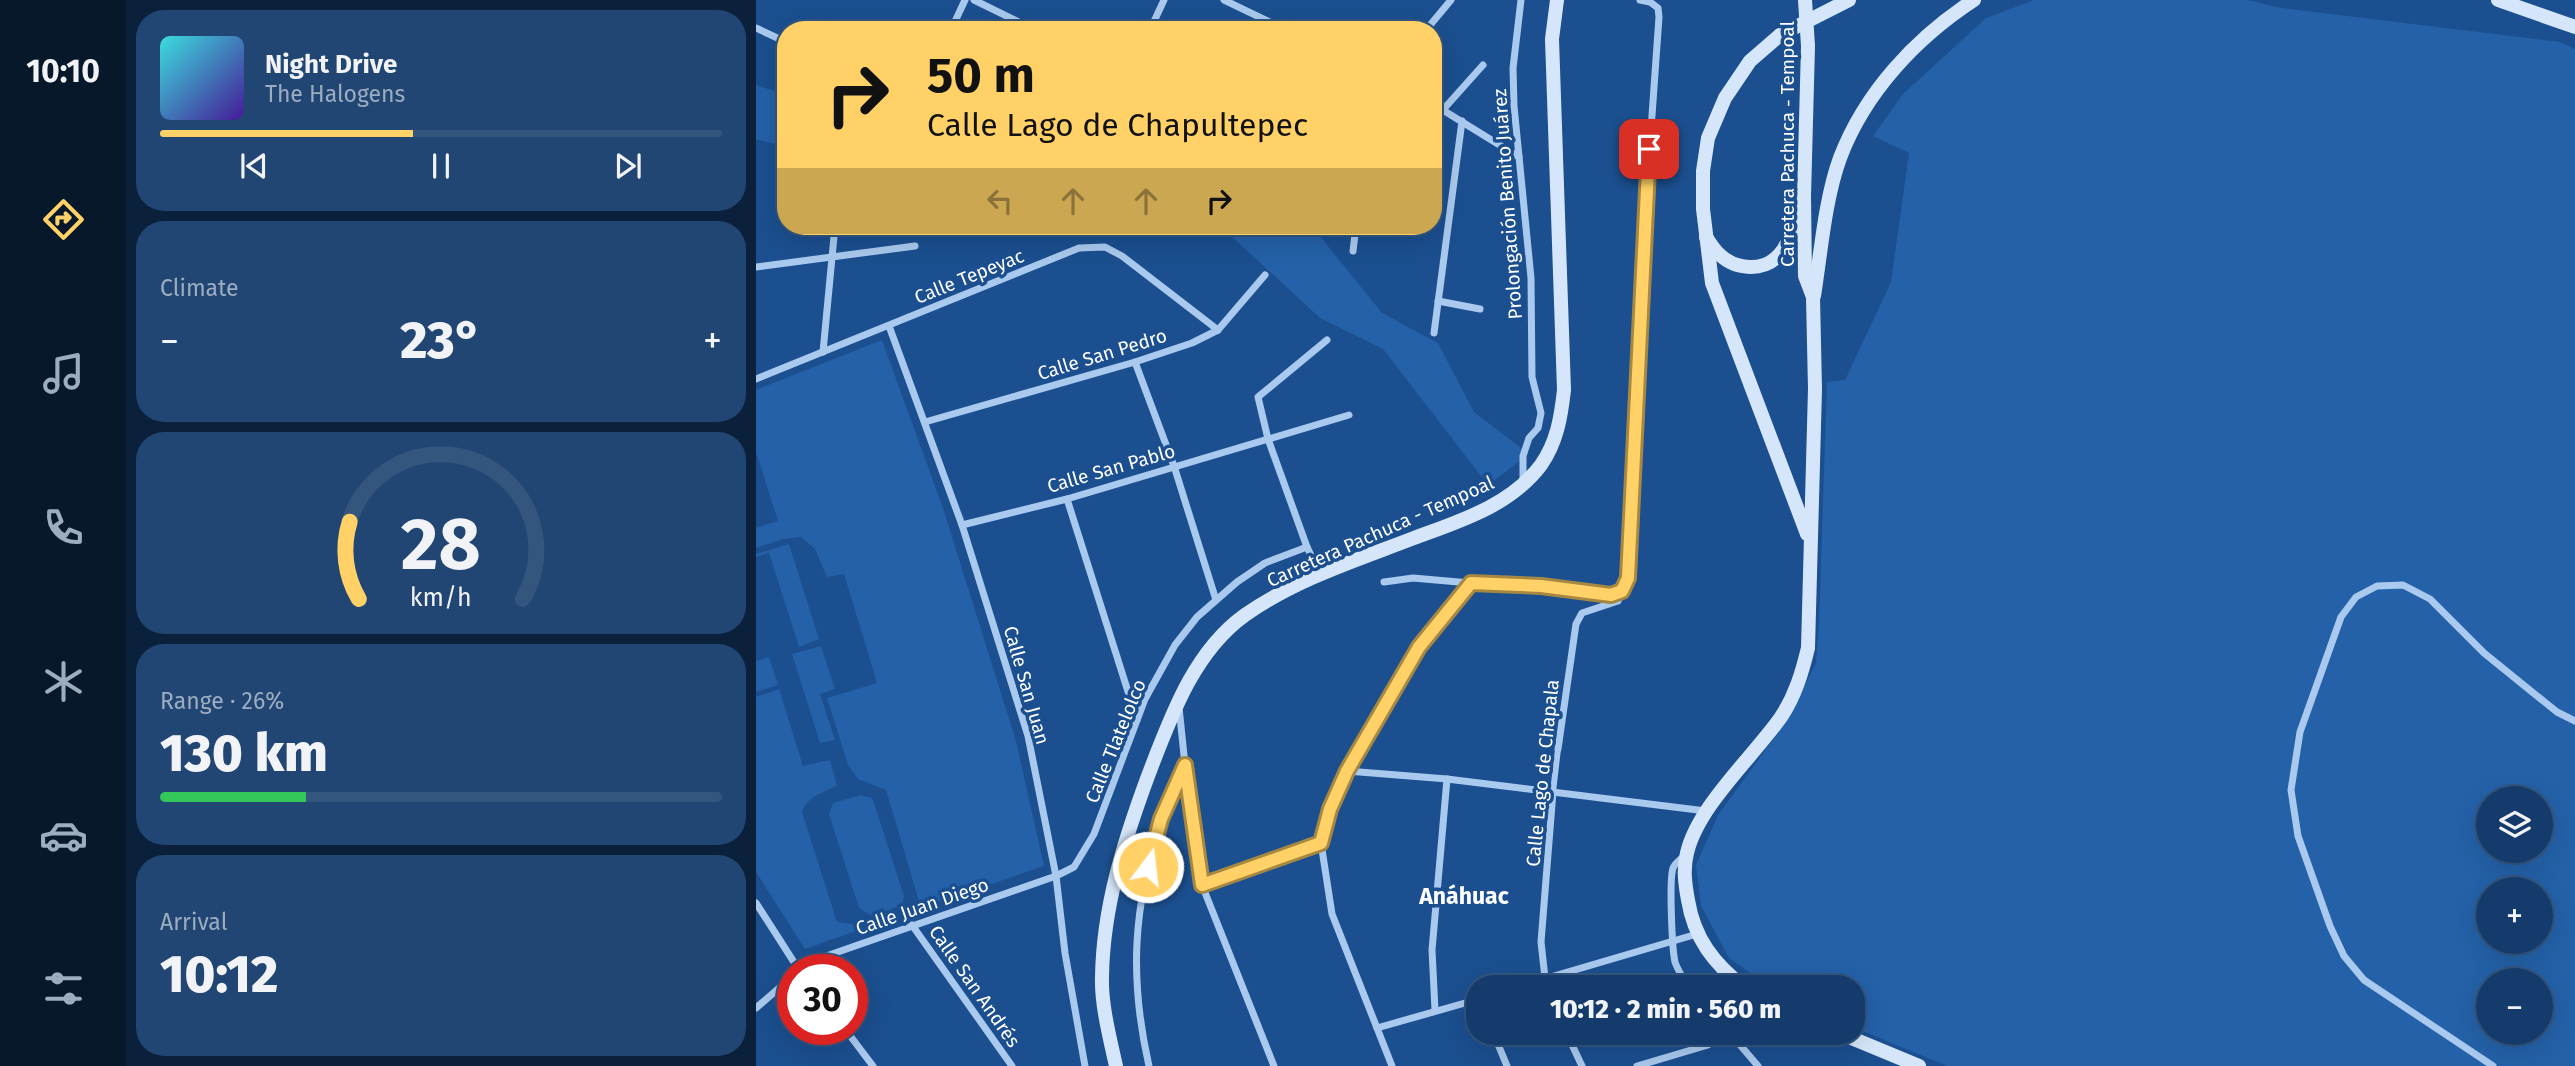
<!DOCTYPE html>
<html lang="en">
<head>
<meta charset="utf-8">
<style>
  body { margin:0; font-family:"Fira Sans",sans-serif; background:#214673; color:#f1f3f6; height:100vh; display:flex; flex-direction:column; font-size:26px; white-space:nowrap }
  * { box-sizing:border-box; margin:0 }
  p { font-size:23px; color:#9dadc1 }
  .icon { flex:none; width:38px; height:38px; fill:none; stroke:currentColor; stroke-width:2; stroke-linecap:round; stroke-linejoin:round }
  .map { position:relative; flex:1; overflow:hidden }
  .panel { display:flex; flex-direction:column; gap:10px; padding:10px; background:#0b203b; width:630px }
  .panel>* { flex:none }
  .guide { position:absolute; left:21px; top:21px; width:665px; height:214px; border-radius:28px; box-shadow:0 7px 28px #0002,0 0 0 2px #33557e; background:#ffd166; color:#111; overflow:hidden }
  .tools { position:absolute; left:1720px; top:786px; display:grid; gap:14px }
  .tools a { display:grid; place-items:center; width:77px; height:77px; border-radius:50%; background:#143b6b; box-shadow:0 7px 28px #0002,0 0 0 2px #33557e; font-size:35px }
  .speed { position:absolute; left:21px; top:954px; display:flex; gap:14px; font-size:35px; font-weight:700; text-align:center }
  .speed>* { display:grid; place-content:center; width:91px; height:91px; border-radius:50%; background:#143b6b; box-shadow:0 7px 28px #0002,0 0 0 2px #33557e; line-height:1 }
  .speed .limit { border:10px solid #d22; background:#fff; color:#111 }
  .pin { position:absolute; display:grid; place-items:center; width:60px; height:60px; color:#fff; margin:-30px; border-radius:14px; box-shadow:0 4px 10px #0006 }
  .me { position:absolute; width:77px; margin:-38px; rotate:15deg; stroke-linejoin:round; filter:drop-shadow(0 0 5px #0008) }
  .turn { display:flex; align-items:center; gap:24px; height:147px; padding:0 35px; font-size:32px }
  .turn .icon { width:91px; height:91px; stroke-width:2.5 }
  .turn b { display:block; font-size:49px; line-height:60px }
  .lanes { display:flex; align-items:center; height:66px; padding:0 35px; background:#0003; justify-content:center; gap:35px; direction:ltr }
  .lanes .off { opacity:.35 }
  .big { font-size:52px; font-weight:800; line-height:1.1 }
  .panel .widget { flex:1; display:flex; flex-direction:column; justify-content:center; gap:10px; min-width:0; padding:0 24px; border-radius:28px; background:#214673 }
  .panel .dial { align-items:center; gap:0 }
  .dial svg { height:182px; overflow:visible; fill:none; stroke:#33557e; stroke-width:7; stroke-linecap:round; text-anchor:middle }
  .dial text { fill:#f1f3f6; stroke:none }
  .song { display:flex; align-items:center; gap:21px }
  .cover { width:84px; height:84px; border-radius:10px; background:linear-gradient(135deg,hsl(180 70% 55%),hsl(260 70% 35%)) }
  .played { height:7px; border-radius:4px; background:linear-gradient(90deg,#ffd166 45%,#33557e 45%) }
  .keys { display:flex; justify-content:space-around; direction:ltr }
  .heat { display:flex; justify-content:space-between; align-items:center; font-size:38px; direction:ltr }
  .charge { height:10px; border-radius:5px; background:linear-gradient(90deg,#34c759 26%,#33557e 0) }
  .trip { position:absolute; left:710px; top:975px; width:399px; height:70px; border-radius:28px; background:#143b6b; box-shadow:0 7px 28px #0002,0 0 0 2px #33557e; font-weight:800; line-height:70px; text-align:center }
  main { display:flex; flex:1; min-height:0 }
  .menu { display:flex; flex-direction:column; width:126px; justify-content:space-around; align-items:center; background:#08182b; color:#9dadc1 }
  .menu .icon { width:49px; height:49px }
  .menu .active { color:#ffd166 }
  .menu b { font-size:32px; color:#f1f3f6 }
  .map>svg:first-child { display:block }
  .green { fill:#2461a8; fill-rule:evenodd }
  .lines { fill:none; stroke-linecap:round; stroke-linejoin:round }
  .pedestrian { stroke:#a9c9ee; stroke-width:6 }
  .minor { stroke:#a9c9ee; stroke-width:7 }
  .secondary { stroke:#d6e6fa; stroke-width:14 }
  .secondary-bridge { stroke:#d6e6fa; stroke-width:14 }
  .route-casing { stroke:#a68842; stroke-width:18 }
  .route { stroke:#ffd166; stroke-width:12 }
  .labels { text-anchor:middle; stroke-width:7; stroke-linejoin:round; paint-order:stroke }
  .street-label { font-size:19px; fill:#fff; stroke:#1b4f8f }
  .quarter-label { font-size:23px; font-weight:bold; fill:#fff; stroke:#1b4f8f }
</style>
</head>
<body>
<main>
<nav class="menu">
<b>10:10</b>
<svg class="icon active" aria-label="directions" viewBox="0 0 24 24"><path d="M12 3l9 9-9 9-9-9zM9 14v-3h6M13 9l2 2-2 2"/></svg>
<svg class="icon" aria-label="music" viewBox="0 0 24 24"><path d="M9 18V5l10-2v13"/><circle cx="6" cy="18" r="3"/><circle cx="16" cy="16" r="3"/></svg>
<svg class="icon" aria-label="phone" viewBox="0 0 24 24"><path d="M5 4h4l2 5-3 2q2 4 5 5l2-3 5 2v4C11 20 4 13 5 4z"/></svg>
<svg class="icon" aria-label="climate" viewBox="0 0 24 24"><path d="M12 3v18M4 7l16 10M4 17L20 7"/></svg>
<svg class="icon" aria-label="car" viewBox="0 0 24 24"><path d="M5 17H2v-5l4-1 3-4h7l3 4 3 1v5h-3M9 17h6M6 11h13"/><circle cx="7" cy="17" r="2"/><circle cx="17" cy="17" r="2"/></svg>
<svg class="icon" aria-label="filters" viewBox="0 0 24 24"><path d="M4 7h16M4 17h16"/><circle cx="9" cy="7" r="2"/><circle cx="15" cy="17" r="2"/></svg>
</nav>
<section class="panel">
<div class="widget">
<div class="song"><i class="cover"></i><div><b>Night Drive</b><p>The Halogens</p></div></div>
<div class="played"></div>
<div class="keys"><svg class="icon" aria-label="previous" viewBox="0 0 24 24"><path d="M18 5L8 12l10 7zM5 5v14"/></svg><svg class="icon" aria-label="pause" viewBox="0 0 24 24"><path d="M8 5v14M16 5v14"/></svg><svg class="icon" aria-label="next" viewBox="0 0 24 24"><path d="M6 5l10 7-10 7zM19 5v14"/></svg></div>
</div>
<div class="widget"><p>Climate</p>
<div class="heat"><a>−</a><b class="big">23°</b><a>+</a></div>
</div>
<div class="widget dial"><svg viewBox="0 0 100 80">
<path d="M14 69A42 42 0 1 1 86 69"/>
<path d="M14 69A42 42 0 0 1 10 35" stroke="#ffd166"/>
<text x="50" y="56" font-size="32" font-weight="700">28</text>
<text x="50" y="72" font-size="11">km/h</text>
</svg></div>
<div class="widget"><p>Range · 26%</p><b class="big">130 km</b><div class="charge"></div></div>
<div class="widget"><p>Arrival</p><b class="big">10:12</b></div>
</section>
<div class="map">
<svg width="1819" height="1066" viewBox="0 0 1819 1066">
  <rect width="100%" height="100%" fill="#1b4f8f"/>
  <g class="green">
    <path d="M 1278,0 L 1492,0 L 1525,8 L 1804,42 L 1819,49 L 1819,1066 L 1191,1066 L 1097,1027 L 1097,987 L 1014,987 L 973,958 L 945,906 L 940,865 L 962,815 L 1032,719 L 1060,663 L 1063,622 L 1071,382 L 1089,380 L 1135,282 L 1153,153 L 1117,136 L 1147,94 L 1230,18 ZM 1732,798 L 1785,798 L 1785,850 L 1732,850 ZM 1732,889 L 1785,889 L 1785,942 L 1732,942 ZM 1732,980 L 1785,980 L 1785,1032 L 1732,1032 Z"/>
    <path d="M 0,85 L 30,95 L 30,147 L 0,139 Z"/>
    <path d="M 458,226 L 559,226 L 563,235 L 626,313 L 682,343 L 718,412 L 773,454 L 732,485 L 627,349 L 564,318 L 473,234 Z"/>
    <path d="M 126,340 L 187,508 L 260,741 L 288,866 L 165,908 L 130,790 L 102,779 L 92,765 L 71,698 L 121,683 L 88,574 L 71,577 L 59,549 L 45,537 L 28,539 L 0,548 L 0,528 L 22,521 L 0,452 L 0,390 Z"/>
    <path d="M 33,544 L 63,639 L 43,647 L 13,553 L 0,557 L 0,554 Z"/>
    <path d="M 65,646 L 79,689 L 64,694 L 79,740 L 64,743 L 36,654 Z"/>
    <path d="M 13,657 L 22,685 L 0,692 L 0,661 Z"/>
    <path d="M 23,689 L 47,766 L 74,760 L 81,786 C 67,792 51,797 46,812 L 81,922 L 97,924 L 100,931 L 49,949 L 0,872 L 0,697 Z"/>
    <path d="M 105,795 L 116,798 L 118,803 L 148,896 L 146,905 L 116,916 L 103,908 L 73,814 L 77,803 Z"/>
  </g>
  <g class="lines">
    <path class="pedestrian" d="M 797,792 L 802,749"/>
    <g class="minor">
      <path d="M 218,0 L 279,30"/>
      <path d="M 468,0 L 530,30"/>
      <path d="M 765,0 L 757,68 L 758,106 L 775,278 L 776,377 L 785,413 L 782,428 L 773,438 L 767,456 L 767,482"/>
      <path d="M 0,28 L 30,42"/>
      <path d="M 195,30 L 209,0"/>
      <path d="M 394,30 L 408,0"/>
      <path d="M 670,30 L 695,0"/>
      <path d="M 677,104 L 763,157"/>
      <path d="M 677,121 L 727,65"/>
      <path d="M 597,251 L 600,226"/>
      <path d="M 0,267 L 159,246"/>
      <path d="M 682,301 L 724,309"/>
      <path d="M 133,326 L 206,525 L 272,736 L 300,876 L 309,953 L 329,1066"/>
      <path d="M 678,333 L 706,121"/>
      <path d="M 67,352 L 79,226"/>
      <path d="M 379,362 L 418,466 L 460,600"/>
      <path d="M 0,379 L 323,248 L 349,247 L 366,256 L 462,330"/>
      <path d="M 169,422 L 379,362 L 436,343 L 462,330 L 509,275"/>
      <path d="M 311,499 L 381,720"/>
      <path d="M 206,525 L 311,499 L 593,415"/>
      <path d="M 564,574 L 551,547 L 512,439 L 502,397 L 571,340"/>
      <path d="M 628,582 L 657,578 L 714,583 L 785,586 L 855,595 L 866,591"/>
      <path d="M 423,707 L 429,765 L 446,885 L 518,1066"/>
      <path d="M 802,749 L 820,624 L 826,613 L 862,601 L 872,578 L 888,228 L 903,17 L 902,8 L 894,2 L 884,0"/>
      <path d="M 591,771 L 691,779 L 950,811"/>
      <path d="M 928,856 C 925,859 919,863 917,868 C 913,880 916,949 919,962 C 922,971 928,979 932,987"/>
      <path d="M 446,885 L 565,843"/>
      <path d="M 0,903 L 43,970"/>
      <path d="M 156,925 L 256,1066"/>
      <path d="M 44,970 L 56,961 L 300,876 L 318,867 L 338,834 L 389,699 L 419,645 L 441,617 L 481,582 L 509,563 L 551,547"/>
      <path d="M 761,987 L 941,934"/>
      <path d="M 793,987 L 789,978 L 785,942 L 797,792"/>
      <path d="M 0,1008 L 37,976"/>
      <path d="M 679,1010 L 676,950 L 691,779"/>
      <path d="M 621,1028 L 723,999"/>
      <path d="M 89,1029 L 117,1066"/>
      <path d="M 737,1032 L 751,1066"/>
      <path d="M 810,1032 L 826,1066"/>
      <path d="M 973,1032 L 1002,1066"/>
      <path d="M 393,1066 C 373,978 377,907 405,821 C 411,802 421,784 429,766"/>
      <path d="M 636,1066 L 576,914 L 565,843 L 574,809 L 591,771 L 663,647 L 714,583"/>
      <path d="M 881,1066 L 952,1045 L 957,1041 L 956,1032"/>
      <path d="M 1737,1066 L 1608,980 L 1588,956 L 1574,926 L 1542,836 L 1535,790 L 1544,732 L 1585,617 L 1600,597 L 1621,586 L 1647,585 L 1674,599 L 1728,653 L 1801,712 L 1819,721"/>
    </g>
    <g class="secondary">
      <path d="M 1742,0 L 1819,27"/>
      <path d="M 1024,35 L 994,61 L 969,98 L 952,138 L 947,171 L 947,209 L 956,283 L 1051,534"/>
      <path d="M 950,237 C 954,243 958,250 964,255 C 980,270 1008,272 1023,255 C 1035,242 1039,220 1045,204"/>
      <path d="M 1058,296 C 1065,252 1069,199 1084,158 C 1109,92 1160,38 1218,0"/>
      <path d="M 988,987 C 958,964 938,938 932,900 C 929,884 927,869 931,853 C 942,806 997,757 1025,717 C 1039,696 1046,673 1052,648 L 1059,389 L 1057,297 L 1049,276 L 1048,196 L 1052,46 L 1049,0"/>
      <path d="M 1081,1032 L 1163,1066"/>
      <path d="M 360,1066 C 354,1039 345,1004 346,977 C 347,907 368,841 392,776 C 414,719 437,652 489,615 C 540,579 601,560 658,538 C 704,521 754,506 785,465 C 801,442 805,417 808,390 L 796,39 L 801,0"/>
    </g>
    <path class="secondary-bridge" d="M 1024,35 L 1093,0"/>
  </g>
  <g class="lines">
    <g class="route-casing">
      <path id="route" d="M 392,867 L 405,819 L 429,765 L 446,885 L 565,843 L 574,809 L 591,771 L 663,647 L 715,583 L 785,586 L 855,595 L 866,591 L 872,578 L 893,149"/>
    </g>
    <use href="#route" class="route"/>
  </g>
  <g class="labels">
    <g class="street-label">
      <text transform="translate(1031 144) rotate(-90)" y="7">Carretera Pachuca - Tempoal</text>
      <text transform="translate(751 204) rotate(-94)" y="7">Prolongación Benito Juárez</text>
      <text transform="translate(213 276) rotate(-22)" y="7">Calle Tepeyac</text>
      <text transform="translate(346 354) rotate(-17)" y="7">Calle San Pedro</text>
      <text transform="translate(355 468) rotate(-16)" y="7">Calle San Pablo</text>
      <text transform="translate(624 531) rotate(-24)" y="7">Carretera Pachuca - Tempoal</text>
      <text transform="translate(271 685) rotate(74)" y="7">Calle San Juan</text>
      <text transform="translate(359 741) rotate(-68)" y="7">Calle Tlatelolco</text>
      <text transform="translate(786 773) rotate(-84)" y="7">Calle Lago de Chapala</text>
      <text transform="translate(166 906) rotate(-19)" y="7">Calle Juan Diego</text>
      <text transform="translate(219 986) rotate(55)" y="7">Calle San Andrés</text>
    </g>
    <g class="quarter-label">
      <text x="708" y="904">Anáhuac</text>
    </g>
  </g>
</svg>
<div class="tools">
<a><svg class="icon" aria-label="layers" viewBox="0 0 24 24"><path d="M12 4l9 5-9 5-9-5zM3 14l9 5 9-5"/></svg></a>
<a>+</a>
<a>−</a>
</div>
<div class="speed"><div class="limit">30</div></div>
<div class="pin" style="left:893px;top:149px;background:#d93025"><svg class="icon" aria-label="arrive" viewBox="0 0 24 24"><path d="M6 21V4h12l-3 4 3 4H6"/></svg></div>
<svg class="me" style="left:392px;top:867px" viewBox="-20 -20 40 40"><circle r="17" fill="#ffd166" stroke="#fff" stroke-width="3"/><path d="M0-11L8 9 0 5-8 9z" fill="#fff"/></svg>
<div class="trip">10:12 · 2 min · 560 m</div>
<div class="guide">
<div class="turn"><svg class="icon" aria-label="right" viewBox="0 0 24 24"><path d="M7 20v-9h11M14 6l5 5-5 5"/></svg><div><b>50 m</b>Calle Lago de Chapultepec</div></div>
<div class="lanes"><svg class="icon off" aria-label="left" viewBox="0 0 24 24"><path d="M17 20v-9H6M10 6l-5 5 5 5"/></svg><svg class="icon off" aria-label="ahead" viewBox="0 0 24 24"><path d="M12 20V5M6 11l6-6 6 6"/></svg><svg class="icon off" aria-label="ahead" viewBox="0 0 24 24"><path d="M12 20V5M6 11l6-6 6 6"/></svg><svg class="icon" aria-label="right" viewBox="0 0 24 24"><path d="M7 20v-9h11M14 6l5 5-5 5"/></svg></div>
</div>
</div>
</main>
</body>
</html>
